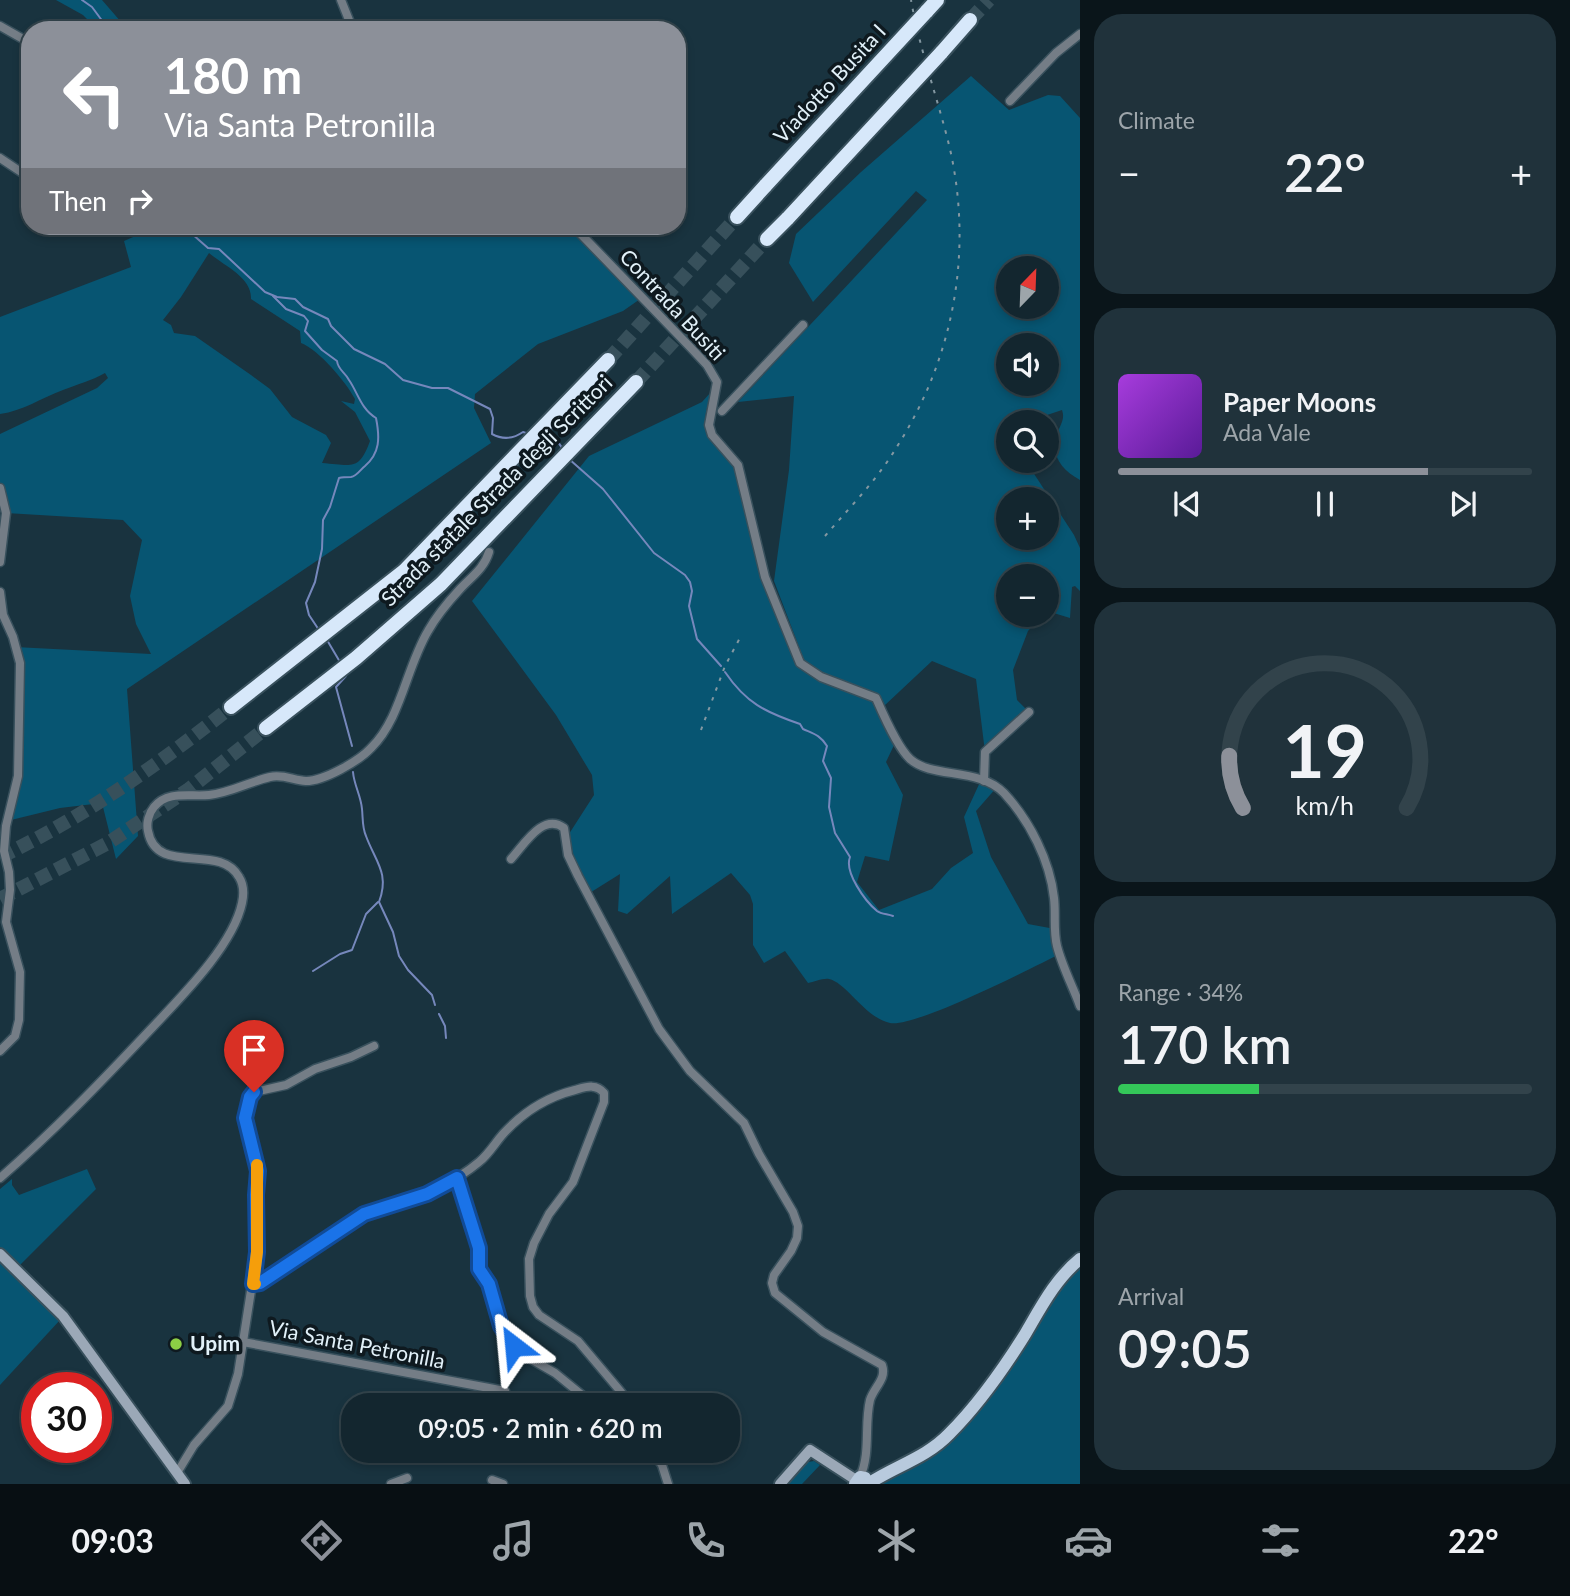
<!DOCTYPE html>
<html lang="en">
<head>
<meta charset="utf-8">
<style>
  body { margin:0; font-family:Lato,sans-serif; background:#20323b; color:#f1f3f6; height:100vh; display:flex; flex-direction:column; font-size:26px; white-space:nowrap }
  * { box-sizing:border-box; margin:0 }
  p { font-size:23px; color:#9da5aa }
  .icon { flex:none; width:38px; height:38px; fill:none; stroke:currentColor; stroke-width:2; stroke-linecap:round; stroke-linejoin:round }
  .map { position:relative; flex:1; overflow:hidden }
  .sheet { display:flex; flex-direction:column; gap:14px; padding:14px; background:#0a151a; width:490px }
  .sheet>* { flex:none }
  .banner { position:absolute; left:21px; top:21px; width:665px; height:214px; border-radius:28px; box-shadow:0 4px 10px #0003,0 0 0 2px #32434b; background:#8c9099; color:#fff; overflow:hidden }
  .needle { width:46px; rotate:23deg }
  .buttons { position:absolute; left:996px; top:256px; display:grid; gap:14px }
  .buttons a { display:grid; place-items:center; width:63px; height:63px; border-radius:50%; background:#13262f; box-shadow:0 4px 10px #0003,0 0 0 2px #32434b; font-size:35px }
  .speed { position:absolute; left:21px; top:1372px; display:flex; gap:14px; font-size:35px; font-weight:700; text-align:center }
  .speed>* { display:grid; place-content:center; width:91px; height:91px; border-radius:50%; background:#13262f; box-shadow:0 4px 10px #0003,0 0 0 2px #32434b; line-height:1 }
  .speed .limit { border:10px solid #d22; background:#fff; color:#111 }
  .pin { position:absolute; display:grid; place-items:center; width:60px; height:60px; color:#fff; margin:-72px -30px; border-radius:50% 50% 50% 0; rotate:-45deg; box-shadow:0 0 7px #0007 }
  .pin .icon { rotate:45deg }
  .me { position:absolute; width:77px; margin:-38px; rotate:331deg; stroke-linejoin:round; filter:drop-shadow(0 0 5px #0008) }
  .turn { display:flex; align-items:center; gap:24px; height:147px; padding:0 28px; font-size:32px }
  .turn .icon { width:91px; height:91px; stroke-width:2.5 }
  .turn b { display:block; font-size:49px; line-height:60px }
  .then { display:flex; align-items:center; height:66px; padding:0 28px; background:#0003; gap:14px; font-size:26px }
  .big { font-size:52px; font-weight:600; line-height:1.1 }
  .sheet .widget { flex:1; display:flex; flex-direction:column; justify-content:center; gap:10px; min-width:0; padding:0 24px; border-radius:28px; background:#20323b }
  .sheet .dial { align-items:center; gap:0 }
  .dial svg { height:182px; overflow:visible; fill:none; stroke:#32434b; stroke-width:7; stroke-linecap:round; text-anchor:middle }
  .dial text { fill:#f1f3f6; stroke:none }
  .song { display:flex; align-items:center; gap:21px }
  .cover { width:84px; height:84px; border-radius:10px; background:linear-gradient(135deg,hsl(280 70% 55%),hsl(270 70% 35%)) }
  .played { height:7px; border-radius:4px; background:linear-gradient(90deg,#8c9099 75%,#32434b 75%) }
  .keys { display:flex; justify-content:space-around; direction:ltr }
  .heat { display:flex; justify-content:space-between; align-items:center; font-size:38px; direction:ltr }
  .charge { height:10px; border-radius:5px; background:linear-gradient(90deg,#34c759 34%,#32434b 0) }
  .trip { position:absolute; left:341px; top:1393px; width:399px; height:70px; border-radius:28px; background:#13262f; box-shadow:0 4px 10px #0003,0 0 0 2px #32434b; font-weight:600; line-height:70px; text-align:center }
  .dock { display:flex; height:112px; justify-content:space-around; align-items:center; background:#080f13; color:#9da5aa }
  .dock .icon { width:49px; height:49px }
  .dock .on { color:#8c9099 }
  .dock b { font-size:32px; color:#f1f3f6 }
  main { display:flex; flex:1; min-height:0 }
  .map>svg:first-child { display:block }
  .green { fill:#075572; fill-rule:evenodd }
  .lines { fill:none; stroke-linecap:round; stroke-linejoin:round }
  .stream { stroke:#7688bc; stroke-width:2 }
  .highway-tunnel { stroke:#37505b; stroke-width:14; stroke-dasharray:14 7; stroke-linecap:butt }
  .street-casing { stroke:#39515d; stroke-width:11 }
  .secondary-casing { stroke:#39515d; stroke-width:14 }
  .primary-casing { stroke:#39515d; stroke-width:16 }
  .highway-casing { stroke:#39515d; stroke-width:18 }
  .street { stroke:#747d86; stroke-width:8 }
  .secondary { stroke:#9ba8b7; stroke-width:10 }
  .primary { stroke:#b8cadd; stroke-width:12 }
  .highway { stroke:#d7e8fa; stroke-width:14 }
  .rail { stroke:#8498a2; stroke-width:2; stroke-dasharray:3.5 7; stroke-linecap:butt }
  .highway-bridge-casing { stroke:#39515d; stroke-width:18; stroke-linecap:butt }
  .highway-bridge { stroke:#d7e8fa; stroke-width:14 }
  .route-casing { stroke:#114b97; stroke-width:18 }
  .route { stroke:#1a73e8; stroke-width:12 }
  .slow { stroke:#f59e0b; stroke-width:12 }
  .poi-dot { fill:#8cce45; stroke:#0e191f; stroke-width:2.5 }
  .labels { text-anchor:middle; stroke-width:7; stroke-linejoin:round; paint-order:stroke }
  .street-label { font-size:21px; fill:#e2f1f9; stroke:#0e191f }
  .poi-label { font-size:21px; font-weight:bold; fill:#e2f1f9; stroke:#0e191f; text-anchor:start }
</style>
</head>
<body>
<main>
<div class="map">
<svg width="1080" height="1484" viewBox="0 0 1080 1484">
  <rect width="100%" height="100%" fill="#19333f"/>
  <g class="green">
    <path d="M 56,0 L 102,0 L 128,30 L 98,30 L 83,15 Z"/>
    <path d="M 971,76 L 1009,110 L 1048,95 L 1060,96 L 1080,118 L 1080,480 C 1061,470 1049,454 1058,432 C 1061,423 1065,419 1062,410 L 1026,422 L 1008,422 L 1008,460 L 1025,460 L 1074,535 L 1080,548 L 1080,591 L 1075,586 L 1072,587 L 1070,618 L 1047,611 L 1046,576 L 1008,576 L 1008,614 L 1043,614 L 1028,631 L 1013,670 L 1017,700 L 1029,712 L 985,752 L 976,679 L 932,661 L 884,706 C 863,676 828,686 804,660 L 774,581 L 789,470 L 794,396 L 738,402 L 927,200 L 916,191 L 813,302 L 789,263 L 796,234 L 861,172 ZM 1008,268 L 1046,268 L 1046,306 L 1008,306 ZM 1008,345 L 1046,345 L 1046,383 L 1008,383 ZM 1008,499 L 1046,499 L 1046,537 L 1008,537 Z"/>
    <path d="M 158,226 L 499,226 L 501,228 L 504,226 L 573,226 L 643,297 L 623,311 L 538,344 L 475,394 L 474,408 L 491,443 L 127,689 L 138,836 L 116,859 L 102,803 L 60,808 L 7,821 L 18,776 L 20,699 L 15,647 L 151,654 L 136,624 L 130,596 L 142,540 L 123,520 L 6,513 L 0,488 L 0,434 L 97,388 L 108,378 L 105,373 C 91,381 78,384 63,390 C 41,398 23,411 0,414 L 0,317 L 131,267 L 124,241 ZM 209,253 C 224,266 252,277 251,299 L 300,331 L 301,343 C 319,350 346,382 355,399 L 354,404 L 341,401 L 355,412 L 370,441 C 359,472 351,465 322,463 L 331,443 L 326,435 L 292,417 L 270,389 L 251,375 L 195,336 L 174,333 L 171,325 L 163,320 L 181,297 Z"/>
    <path d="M 711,392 L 706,412 L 705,424 L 707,434 L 736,468 L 760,573 L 794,661 L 812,676 L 872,701 L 895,743 L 886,762 L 903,795 L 889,861 L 865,856 L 857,882 L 879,910 L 932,889 L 951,868 L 973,853 L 964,817 L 981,780 L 997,787 L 976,811 L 991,857 L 1028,924 L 1055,929 L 1060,954 C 1031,968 915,1028 890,1023 C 864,1017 847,983 829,979 C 823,978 814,982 808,983 L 785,951 L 764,963 L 753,945 L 753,904 L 750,895 L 731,873 L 672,914 L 670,876 L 627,914 L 618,911 L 620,874 L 588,894 L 578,876 L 567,837 L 594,795 L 592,775 L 556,715 L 472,601 L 589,456 L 702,402 Z"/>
    <path d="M 87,1169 L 96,1189 L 19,1266 L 0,1247 L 0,1189 L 12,1179 L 12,1185 L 19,1195 Z"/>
    <path d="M 0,1262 L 60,1320 L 0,1385 Z"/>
    <path d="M 1080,1265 L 1080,1484 L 876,1484 L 888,1476 L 925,1462 L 949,1443 L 974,1416 L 1014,1365 L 1056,1293 Z"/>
    <path d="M 814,1461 L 820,1465 L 802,1484 L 787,1484 L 808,1462 Z"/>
  </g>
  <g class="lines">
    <g class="stream">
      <path d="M 82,0 L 92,7 L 109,30"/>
      <path d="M 183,226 L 208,248 L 219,249 L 265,292 L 277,297 L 295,299 L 303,307 L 328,319 L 331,326 L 354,349 L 385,364 L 403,380 L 432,388 L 448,388 L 490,409 L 493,418 L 492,434 C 503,440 513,439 523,432 L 529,434"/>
      <path d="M 273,296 L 286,309 L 304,316 L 308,321 L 305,331 L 322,350 L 337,361 C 338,370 345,372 349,380 C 358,393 361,409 376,418 C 380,438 380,453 365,466 C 360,470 357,476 351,477 C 347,477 343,477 339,478 L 330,507 L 323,520 L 322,549 L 315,582 L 306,603 L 309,615 L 319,630"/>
      <path d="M 541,438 C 550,439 559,439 562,449"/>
      <path d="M 569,459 L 603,489 L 654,553 L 685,575 L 690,582 L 692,591 L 689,606 L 697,639 L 721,666"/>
      <path d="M 327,640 L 340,662"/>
      <path d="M 725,672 C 746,703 765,712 800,724 L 803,729 C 814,734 820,735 827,746 L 823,761 L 831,778 L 829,807 L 835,833 L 850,857 C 844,872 865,901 877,911 C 881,914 887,914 893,916"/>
      <path d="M 345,674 L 346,676 L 336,687 L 352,746"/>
      <path d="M 353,772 C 354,785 361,796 362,809 C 363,818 362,827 366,836 C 375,861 390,873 379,902 L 393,932 L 399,956 L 408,970 L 432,995 L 435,1005"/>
      <path d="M 313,971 L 340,954 L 352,950 L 366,914 L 378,902"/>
      <path d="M 439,1014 L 445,1026 L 446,1038"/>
    </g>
    <g class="highway-tunnel">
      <path d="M 970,20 L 989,0"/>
      <path d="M 608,360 L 737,217"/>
      <path d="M 636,382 L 767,239"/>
      <path d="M 0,857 C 84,817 158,765 231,707"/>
      <path d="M 0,899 L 108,843 L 189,789 L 266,728"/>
    </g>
    <g class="street-casing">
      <g id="street">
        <path d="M 341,0 L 353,30"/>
        <path d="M 0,26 L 30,43"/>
        <path d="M 1010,101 L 1056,53 L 1080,34"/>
        <path d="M 0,158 L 30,178"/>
        <path d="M 573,226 L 691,348 L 707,365 L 717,382 L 709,425 L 712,435 L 738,465 L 765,577 L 800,663 L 821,677 L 876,698 C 883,714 897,747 910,759 C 932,779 979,767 1004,793 C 1030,821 1050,861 1054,898 C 1056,914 1053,930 1057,946 C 1062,966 1073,987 1080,1006"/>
        <path d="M 722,411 L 803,325"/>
        <path d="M 0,488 L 6,513 L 0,562"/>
        <path d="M 0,592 L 3,615 L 13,637 L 20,663 L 18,776 L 6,826 L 4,851 L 9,872 L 10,890 L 6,922 L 20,972 L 19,1020 L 15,1036 L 0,1051"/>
        <path d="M 984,781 L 985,752 L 1029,712"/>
        <path d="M 511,859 C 524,845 543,812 564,828 L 568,855 L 578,876 L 659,1029 L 690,1071 L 744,1123 L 759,1154 L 793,1212 L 798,1226 L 797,1238 L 791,1251 L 774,1275 L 772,1283 L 775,1293 L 823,1332 L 882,1365 C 887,1379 874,1387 870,1400 C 864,1425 871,1453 860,1477"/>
        <path d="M 0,1178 C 53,1132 102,1081 150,1030 C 180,998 233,946 242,903 C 244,894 244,885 239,877 C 220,842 156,877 148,831 C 146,823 149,813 154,807 C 168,790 190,797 209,795 C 230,793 249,782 270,777 C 283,774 293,780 306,781 C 324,781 359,761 371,748 C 401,719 406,668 428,631 C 437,615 448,602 460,589 C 471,577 484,569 489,552"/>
        <path d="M 457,1178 L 479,1248 L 479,1269 L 489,1284 L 501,1326 L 522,1354 L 555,1373 L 582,1395"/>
        <path d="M 253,1284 L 260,1283 C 294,1260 331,1229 368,1213 C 409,1195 442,1193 479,1162 C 489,1154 495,1143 503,1134 C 523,1112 547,1097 575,1090 C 586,1087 596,1083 604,1093 L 604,1102 L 573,1182 L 549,1214 L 534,1243 L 529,1259 L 530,1296 L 533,1307 L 539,1315 L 578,1341 L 621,1392 L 629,1405"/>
        <path d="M 243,1342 L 505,1391"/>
        <path d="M 652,1451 L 662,1465 L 668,1484"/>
        <path d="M 177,1473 L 194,1445 L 228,1406 L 238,1374 L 257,1252 L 256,1195 L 258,1171 L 245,1118 L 250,1097 L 254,1092 L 286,1085 L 315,1069 L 351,1057 L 374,1046"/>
        <path d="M 492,1480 L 503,1484"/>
        <path d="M 391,1484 L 407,1478"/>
      </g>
    </g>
    <g class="secondary-casing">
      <g id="secondary">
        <path d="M 0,1254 L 63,1316 L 185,1484"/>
        <path d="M 780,1484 L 810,1450 L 856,1480"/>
      </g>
    </g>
    <g class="primary-casing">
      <g id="primary">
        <path d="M 855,1484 L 860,1477 L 865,1478 L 867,1484"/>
        <path d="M 868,1484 C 895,1466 926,1458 949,1434 C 978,1405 1002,1371 1024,1336 C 1040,1309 1055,1279 1080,1259"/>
      </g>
    </g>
    <g class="highway-casing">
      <g id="highway">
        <path d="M 926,12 L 937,0"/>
        <path d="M 941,53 L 970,20"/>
        <path d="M 737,217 L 766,185"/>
        <path d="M 767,239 L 788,218"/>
        <path d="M 231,707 L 404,571 L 608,360"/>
        <path d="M 266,728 L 356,658 L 441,584 L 636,382"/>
      </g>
    </g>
    <use href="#street" class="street"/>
    <use href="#secondary" class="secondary"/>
    <use href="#primary" class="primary"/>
    <use href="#highway" class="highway"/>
    <g class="rail">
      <path d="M 825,536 C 850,507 878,479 898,445 C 954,356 973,252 950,149 C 938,99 920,51 911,0"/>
      <path d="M 701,730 L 725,666 L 742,634"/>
    </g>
    <g class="highway-bridge-casing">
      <g id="highway-bridge">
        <path d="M 766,185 L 926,12"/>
        <path d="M 788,218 L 941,53"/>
      </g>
    </g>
    <use href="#highway-bridge" class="highway-bridge"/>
  </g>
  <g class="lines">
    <g class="route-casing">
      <path id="route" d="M 254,1092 L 250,1097 L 245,1118 L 258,1171 L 256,1195 L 257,1252 L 253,1284 L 260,1283 L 364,1214 L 427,1194 L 457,1178 L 479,1248 L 479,1269 L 489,1284 L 501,1326 L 514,1346"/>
    </g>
    <use href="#route" class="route"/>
    <path class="slow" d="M 255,1284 L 253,1284 L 257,1252 L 257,1165"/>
  </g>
  <circle class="poi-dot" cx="176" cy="1344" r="7"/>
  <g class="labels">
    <g class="street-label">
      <text transform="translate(830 84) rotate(-47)" y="7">Viadotto Busita I</text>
      <text transform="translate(672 305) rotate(47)" y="7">Contrada Busiti</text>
      <text transform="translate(497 491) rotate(-45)" y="7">Strada statale Strada degli Scrittori</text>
      <text transform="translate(357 1345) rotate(11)" y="7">Via Santa Petronilla</text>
    </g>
    <g class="poi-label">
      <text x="190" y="1351">Upim</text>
    </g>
  </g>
</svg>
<div class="buttons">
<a><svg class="needle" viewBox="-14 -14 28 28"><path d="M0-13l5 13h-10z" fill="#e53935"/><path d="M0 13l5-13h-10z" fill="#9da5aa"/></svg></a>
<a><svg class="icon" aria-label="sound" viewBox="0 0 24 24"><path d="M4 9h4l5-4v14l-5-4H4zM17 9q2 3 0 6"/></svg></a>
<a><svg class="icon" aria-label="search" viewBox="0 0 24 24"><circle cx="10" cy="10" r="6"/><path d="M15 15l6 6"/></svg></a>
<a>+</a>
<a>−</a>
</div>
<div class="speed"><div class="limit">30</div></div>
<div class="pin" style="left:254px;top:1092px;background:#d93025"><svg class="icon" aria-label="arrive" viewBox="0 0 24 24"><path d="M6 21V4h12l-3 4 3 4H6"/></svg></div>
<svg class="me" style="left:514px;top:1346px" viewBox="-20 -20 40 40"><path d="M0-17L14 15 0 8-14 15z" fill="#1a73e8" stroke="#fff" stroke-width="4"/></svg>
<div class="trip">09:05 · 2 min · 620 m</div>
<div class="banner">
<div class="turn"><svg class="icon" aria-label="left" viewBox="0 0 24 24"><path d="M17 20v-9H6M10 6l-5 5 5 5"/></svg><div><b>180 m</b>Via Santa Petronilla</div></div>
<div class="then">Then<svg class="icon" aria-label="right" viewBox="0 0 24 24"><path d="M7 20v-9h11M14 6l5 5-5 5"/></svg></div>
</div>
</div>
<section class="sheet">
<div class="widget"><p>Climate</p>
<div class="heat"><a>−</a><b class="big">22°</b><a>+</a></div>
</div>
<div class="widget">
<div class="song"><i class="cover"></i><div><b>Paper Moons</b><p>Ada Vale</p></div></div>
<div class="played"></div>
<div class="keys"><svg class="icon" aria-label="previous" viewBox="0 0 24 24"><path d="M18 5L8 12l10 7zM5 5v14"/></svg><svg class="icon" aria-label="pause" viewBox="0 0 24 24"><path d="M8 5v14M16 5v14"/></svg><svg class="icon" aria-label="next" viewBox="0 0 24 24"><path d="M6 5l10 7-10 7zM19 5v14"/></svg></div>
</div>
<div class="widget dial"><svg viewBox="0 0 100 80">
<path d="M14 69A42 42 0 1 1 86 69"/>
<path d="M14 69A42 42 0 0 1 8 46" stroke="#8c9099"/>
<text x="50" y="56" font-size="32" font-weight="700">19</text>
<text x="50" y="72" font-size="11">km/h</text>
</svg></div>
<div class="widget"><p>Range · 34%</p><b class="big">170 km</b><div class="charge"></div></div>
<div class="widget"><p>Arrival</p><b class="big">09:05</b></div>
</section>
</main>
<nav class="dock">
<b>09:03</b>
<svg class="icon on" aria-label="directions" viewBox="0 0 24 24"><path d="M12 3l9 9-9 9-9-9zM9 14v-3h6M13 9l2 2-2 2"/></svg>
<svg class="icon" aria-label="music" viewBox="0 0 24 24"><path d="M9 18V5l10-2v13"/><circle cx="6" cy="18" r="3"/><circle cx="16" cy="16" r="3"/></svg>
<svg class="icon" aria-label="phone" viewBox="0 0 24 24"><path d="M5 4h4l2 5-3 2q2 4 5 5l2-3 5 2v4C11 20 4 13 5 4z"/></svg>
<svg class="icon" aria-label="climate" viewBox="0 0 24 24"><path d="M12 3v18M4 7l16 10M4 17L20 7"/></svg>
<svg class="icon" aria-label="car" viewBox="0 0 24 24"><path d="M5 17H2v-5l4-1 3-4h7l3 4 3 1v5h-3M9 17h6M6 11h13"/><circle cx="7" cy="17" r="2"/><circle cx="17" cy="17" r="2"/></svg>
<svg class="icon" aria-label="filters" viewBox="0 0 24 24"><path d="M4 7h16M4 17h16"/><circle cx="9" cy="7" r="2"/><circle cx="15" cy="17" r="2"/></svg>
<b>22°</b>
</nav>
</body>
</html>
